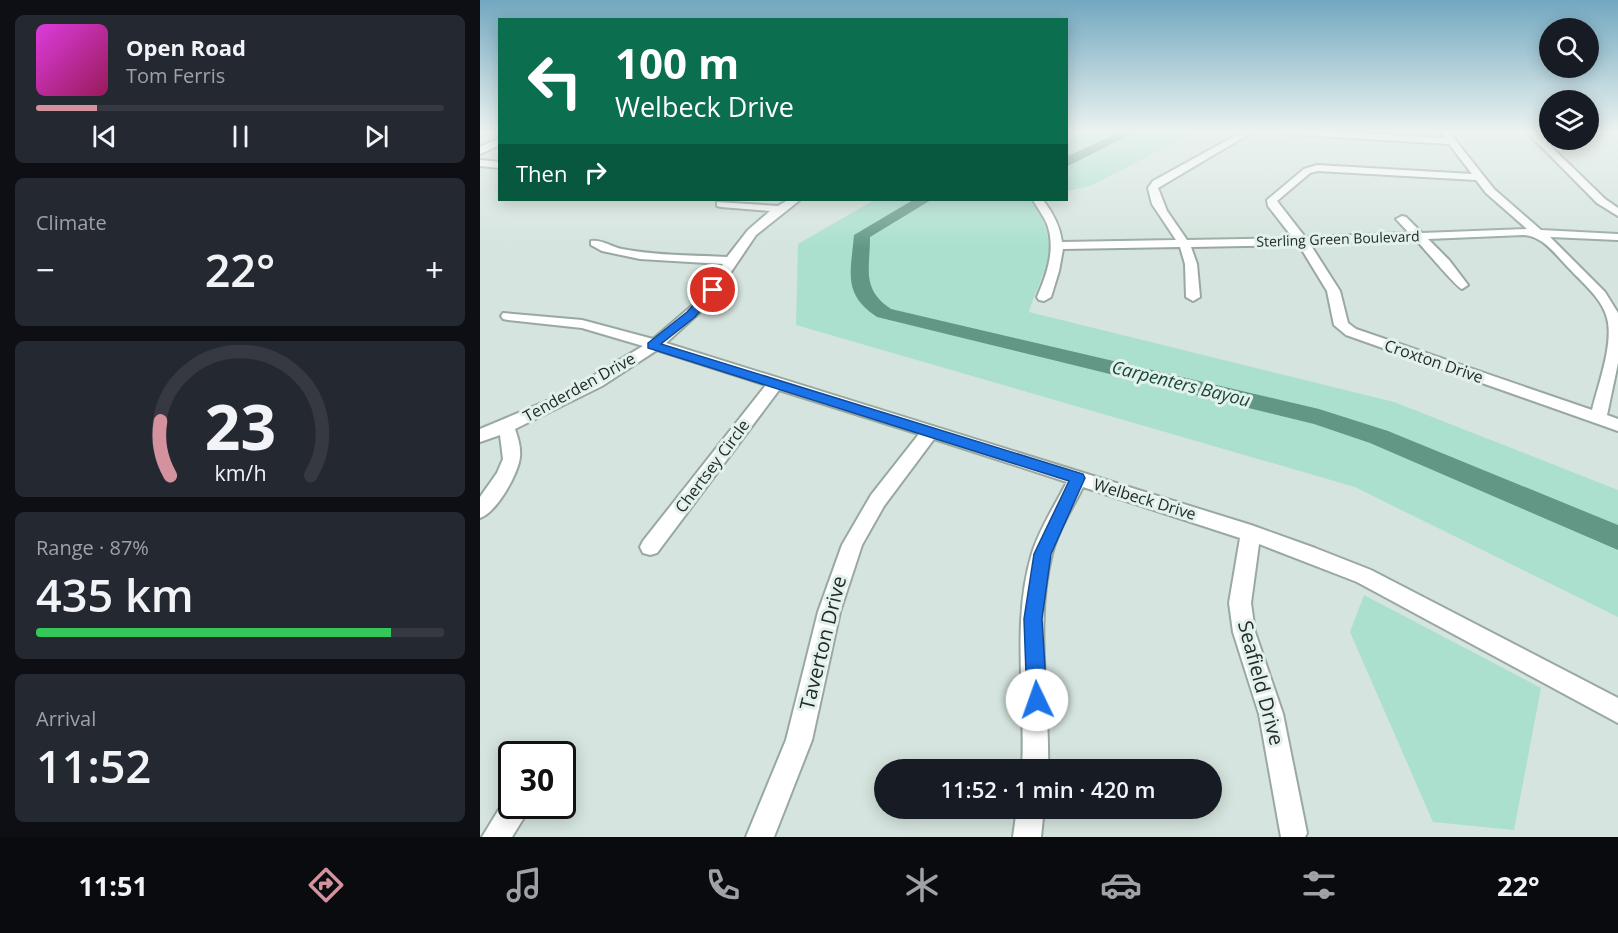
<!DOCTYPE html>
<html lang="en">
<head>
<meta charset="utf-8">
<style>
  body { margin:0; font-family:"Open Sans",sans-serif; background:#242831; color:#f1f3f6; height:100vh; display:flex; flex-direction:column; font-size:22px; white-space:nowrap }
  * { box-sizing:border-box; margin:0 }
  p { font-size:20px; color:#9ea1a6 }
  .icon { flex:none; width:33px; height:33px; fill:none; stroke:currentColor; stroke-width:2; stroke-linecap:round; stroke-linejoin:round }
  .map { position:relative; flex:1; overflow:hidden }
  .sheet { display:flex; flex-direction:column; gap:15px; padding:15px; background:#0d0f14; width:480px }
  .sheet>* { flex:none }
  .hud { position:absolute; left:18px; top:18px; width:570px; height:183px; border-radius:0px; box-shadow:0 3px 15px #0003; background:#0b6e4f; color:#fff; overflow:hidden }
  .fabs { position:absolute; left:1059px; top:18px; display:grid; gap:12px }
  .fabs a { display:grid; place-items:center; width:60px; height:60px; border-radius:50%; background:#171b24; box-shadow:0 3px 15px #0003; font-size:30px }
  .speed { position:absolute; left:18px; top:741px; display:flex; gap:12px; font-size:30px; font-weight:700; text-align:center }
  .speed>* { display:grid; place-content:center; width:78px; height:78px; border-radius:50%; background:#171b24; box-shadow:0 3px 15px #0003; line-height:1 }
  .speed .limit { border:3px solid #111; border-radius:9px; background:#fff; color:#111 }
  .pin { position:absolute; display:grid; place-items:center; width:51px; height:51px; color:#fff; margin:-26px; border:3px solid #fff; border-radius:50%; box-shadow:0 2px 6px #0007 }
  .me { position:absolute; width:66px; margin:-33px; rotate:357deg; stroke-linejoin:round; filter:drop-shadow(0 0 4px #0008) }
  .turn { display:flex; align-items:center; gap:21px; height:126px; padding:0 18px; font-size:27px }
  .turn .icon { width:78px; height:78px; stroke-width:2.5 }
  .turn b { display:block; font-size:42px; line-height:51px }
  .then { display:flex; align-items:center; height:57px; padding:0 18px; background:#0003; gap:12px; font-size:22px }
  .big { font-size:45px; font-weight:600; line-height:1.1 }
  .sheet .widget { flex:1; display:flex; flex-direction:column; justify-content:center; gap:9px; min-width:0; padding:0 21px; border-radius:9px; background:#242831 }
  .sheet .dial { align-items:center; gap:0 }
  .dial svg { height:156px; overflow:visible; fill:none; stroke:#363941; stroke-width:7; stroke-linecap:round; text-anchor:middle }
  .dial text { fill:#f1f3f6; stroke:none }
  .song { display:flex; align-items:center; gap:18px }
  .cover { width:72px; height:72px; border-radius:9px; background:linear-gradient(135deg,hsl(300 70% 55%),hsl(330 70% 35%)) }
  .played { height:6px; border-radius:3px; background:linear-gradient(90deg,#d3929d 15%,#363941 15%) }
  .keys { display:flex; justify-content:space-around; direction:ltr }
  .heat { display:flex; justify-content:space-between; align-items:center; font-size:33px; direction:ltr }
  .charge { height:9px; border-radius:4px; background:linear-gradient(90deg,#34c759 87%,#363941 0) }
  .trip { position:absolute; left:394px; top:759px; width:348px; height:60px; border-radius:30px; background:#171b24; box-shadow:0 3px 15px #0003; font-weight:600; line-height:60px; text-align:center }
  .dock { display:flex; height:96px; justify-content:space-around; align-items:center; background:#090b0e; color:#9ea1a6 }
  .dock .icon { width:42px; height:42px }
  .dock .on { color:#d3929d }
  .dock b { font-size:27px; color:#f1f3f6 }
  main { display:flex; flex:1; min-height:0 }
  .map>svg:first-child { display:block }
  .green { fill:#aae0cd }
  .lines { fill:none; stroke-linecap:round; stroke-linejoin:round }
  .river { fill:#629785; fill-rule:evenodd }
  .minor-casing { stroke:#9aa8a2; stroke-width:4 }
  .minor { fill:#fff; fill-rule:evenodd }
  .route { fill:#1a73e8; stroke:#114b97; stroke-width:1.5 }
  .labels { text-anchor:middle; stroke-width:6; stroke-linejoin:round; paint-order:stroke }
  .far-street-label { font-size:14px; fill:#242a28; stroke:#e3f1ec }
  .street-label { font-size:16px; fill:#242a28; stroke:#e3f1ec }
  .water-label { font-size:18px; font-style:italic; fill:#19483a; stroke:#e3f1ec }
  .near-street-label { font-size:20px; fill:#242a28; stroke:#e3f1ec }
</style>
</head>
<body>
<main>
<section class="sheet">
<div class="widget">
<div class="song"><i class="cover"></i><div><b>Open Road</b><p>Tom Ferris</p></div></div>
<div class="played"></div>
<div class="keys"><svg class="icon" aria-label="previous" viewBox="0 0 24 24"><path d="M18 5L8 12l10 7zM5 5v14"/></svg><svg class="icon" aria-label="pause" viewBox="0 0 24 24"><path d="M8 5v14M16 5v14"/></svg><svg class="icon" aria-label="next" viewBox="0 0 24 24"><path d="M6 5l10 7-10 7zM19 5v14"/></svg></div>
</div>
<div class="widget"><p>Climate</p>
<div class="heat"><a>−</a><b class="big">22°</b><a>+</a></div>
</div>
<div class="widget dial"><svg viewBox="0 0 100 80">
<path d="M14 69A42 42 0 1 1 86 69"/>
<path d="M14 69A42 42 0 0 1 9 41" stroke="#d3929d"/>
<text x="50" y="56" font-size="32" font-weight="700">23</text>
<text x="50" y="72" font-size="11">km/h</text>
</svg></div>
<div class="widget"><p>Range · 87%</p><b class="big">435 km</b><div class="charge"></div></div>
<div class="widget"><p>Arrival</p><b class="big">11:52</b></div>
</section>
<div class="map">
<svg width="1138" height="837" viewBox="0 0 1138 837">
  <rect width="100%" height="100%" fill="#d5e4de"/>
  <g class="green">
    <path d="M 608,131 L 717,131 L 610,186 L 587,191 L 587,141 Z"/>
    <path d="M 394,200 L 552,200 C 583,252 565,262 549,312 L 914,402 L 1138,490 L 1138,617 L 875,487 L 316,325 L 318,244 Z"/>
    <path d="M 884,595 L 1061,688 L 1034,830 L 953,822 L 870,632 Z"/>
  </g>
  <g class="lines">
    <g class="river">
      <path d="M 642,131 L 657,131 L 586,167 L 586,157 Z"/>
      <path d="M 433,200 L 451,200 L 390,237 C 390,269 381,289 411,309 L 839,409 L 908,431 L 1138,525 L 1138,550 L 890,443 L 834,424 L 397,317 C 362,294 371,272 374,235 Z"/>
    </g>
    <g class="minor-casing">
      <g id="minor">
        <path d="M 764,131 L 774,131 L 678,188 L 687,211 L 707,240 L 813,238 L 788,206 L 787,200 L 824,169 L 837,165 L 992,174 L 969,144 L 806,134 L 802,131 L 842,131 L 965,138 L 960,131 L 968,131 L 1014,189 L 1061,230 L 1138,234 L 1138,240 L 1070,237 L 1125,292 L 1138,313 L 1138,363 L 1127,415 L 1138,419 L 1138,431 L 866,335 L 854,325 L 847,291 L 819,245 L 711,247 L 717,264 L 720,297 L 713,301 L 706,297 L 705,264 L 700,247 L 583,249 L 579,271 L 571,297 L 564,301 L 559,300 L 557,297 C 567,274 576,249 567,224 C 563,215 557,207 553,200 L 563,200 C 573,213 580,226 582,242 L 696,240 L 672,204 L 668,188 L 673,181 ZM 838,171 L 996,180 L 1006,193 L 1047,229 L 942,233 L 926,217 L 922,216 L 916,219 L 929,233 L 825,237 L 797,201 L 830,173 ZM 1043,235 C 1061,236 1072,250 1084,263 C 1098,279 1122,297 1127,318 C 1134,343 1118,385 1112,410 L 876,329 L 868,323 L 860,291 L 830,244 L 936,240 C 944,248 976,287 982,289 L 988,285 L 969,260 L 948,239 Z"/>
        <path d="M 1046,131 L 1055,131 L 1125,199 L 1138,208 L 1138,216 L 1117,203 Z"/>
        <path d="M 20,138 L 20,145 L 0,154 L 0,147 Z"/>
        <path d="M 0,160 L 20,162 L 20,168 L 0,166 Z"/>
        <path d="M 308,200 L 320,200 L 276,235 L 230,303 L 186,343 L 771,525 L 835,548 L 891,570 L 1138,698 L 1138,723 L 877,582 L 779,544 L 771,603 L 775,632 L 803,714 L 827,833 L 825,837 L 801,837 L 779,714 L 753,632 L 749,603 L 760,538 L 603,487 C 592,509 578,530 572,554 C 554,624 570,698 568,770 L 542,770 C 546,698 531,622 552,553 C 560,528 575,505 587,482 L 454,439 L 404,506 L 382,545 L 360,612 L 332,740 L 294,837 L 266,837 L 306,740 L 338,612 L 362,545 L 391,495 L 439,434 L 299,390 L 177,553 L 170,555 L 163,553 L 160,547 L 163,541 L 286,385 L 177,350 L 122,386 L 35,429 C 38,438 41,447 40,457 C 38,474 17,512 0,518 L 0,497 L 17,473 L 23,459 L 20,435 L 0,442 L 0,429 L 81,395 L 163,346 L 102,328 L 28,320 L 23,319 L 21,316 L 23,313 L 102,320 L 173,339 L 214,304 L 243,264 L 160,259 L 122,251 L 111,245 L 111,241 C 121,239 132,247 142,249 C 177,256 213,255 247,257 L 268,230 L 290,211 L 241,207 L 237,206 L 237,202 L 298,206 Z"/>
        <path d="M 32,795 L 32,806 L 51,806 L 32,837 L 2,837 L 27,796 Z"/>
        <path d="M 537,808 L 564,808 L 561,837 L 533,837 Z"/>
      </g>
    </g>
    <use href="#minor" class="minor"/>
  </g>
  <linearGradient id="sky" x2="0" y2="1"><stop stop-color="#72a8c0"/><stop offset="0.53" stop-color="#ecf3f0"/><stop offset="1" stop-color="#ecf3f0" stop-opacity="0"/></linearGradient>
  <rect width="1138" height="248" fill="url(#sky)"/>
  <path class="route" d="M 233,287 L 238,290 L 215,317 L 181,344 L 603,474 L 605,478 L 571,554 L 562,619 L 567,700 L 564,707 L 557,710 L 550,707 L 547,700 L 544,619 L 554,554 L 589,481 L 168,348 L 168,343 L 207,312 L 229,288 Z"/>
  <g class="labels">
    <g class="far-street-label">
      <text transform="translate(858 239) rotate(-2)" y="5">Sterling Green Boulevard</text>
    </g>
    <g class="street-label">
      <text transform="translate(954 361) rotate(19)" y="6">Croxton Drive</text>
      <text transform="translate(99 387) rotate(-29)" y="6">Tenderden Drive</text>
      <text transform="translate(232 466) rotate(-53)" y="6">Chertsey Circle</text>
      <text transform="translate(665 499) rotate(17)" y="6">Welbeck Drive</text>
    </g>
    <g class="water-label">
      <text transform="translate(701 384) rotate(14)" y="6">Carpenters Bayou</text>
    </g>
    <g class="near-street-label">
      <text transform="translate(343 643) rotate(-76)" y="7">Taverton Drive</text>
      <text transform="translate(781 683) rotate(75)" y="7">Seafield Drive</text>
    </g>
  </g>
</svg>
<div class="fabs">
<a><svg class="icon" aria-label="search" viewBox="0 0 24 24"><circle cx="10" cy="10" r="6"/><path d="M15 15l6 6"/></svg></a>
<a><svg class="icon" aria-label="layers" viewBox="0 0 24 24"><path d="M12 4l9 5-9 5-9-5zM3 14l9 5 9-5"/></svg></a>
</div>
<div class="speed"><div class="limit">30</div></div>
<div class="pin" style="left:233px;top:290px;background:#d93025"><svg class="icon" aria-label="arrive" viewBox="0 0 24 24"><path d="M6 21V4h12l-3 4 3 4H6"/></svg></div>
<svg class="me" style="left:557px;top:700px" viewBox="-20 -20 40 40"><circle r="19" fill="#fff"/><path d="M0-13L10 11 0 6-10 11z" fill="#1a73e8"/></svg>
<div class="trip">11:52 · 1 min · 420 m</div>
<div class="hud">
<div class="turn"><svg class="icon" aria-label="left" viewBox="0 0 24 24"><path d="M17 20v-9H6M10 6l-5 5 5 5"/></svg><div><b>100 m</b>Welbeck Drive</div></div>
<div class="then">Then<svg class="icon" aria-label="right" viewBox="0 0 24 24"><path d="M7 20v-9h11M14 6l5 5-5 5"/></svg></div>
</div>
</div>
</main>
<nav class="dock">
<b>11:51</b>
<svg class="icon on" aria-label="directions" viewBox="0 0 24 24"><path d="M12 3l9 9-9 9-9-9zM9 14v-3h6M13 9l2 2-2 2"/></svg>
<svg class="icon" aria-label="music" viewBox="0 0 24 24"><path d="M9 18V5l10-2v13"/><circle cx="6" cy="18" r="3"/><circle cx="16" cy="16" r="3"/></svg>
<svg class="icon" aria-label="phone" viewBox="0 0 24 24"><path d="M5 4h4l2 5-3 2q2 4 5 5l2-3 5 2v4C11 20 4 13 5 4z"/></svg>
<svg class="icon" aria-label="climate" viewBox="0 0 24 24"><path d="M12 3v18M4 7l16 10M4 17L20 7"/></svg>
<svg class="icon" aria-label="car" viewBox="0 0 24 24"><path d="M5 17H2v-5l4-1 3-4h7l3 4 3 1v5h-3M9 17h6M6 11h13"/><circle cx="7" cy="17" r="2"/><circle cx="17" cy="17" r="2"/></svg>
<svg class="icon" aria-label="filters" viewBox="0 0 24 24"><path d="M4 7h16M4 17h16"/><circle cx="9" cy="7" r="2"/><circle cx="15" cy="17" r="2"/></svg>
<b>22°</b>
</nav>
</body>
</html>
